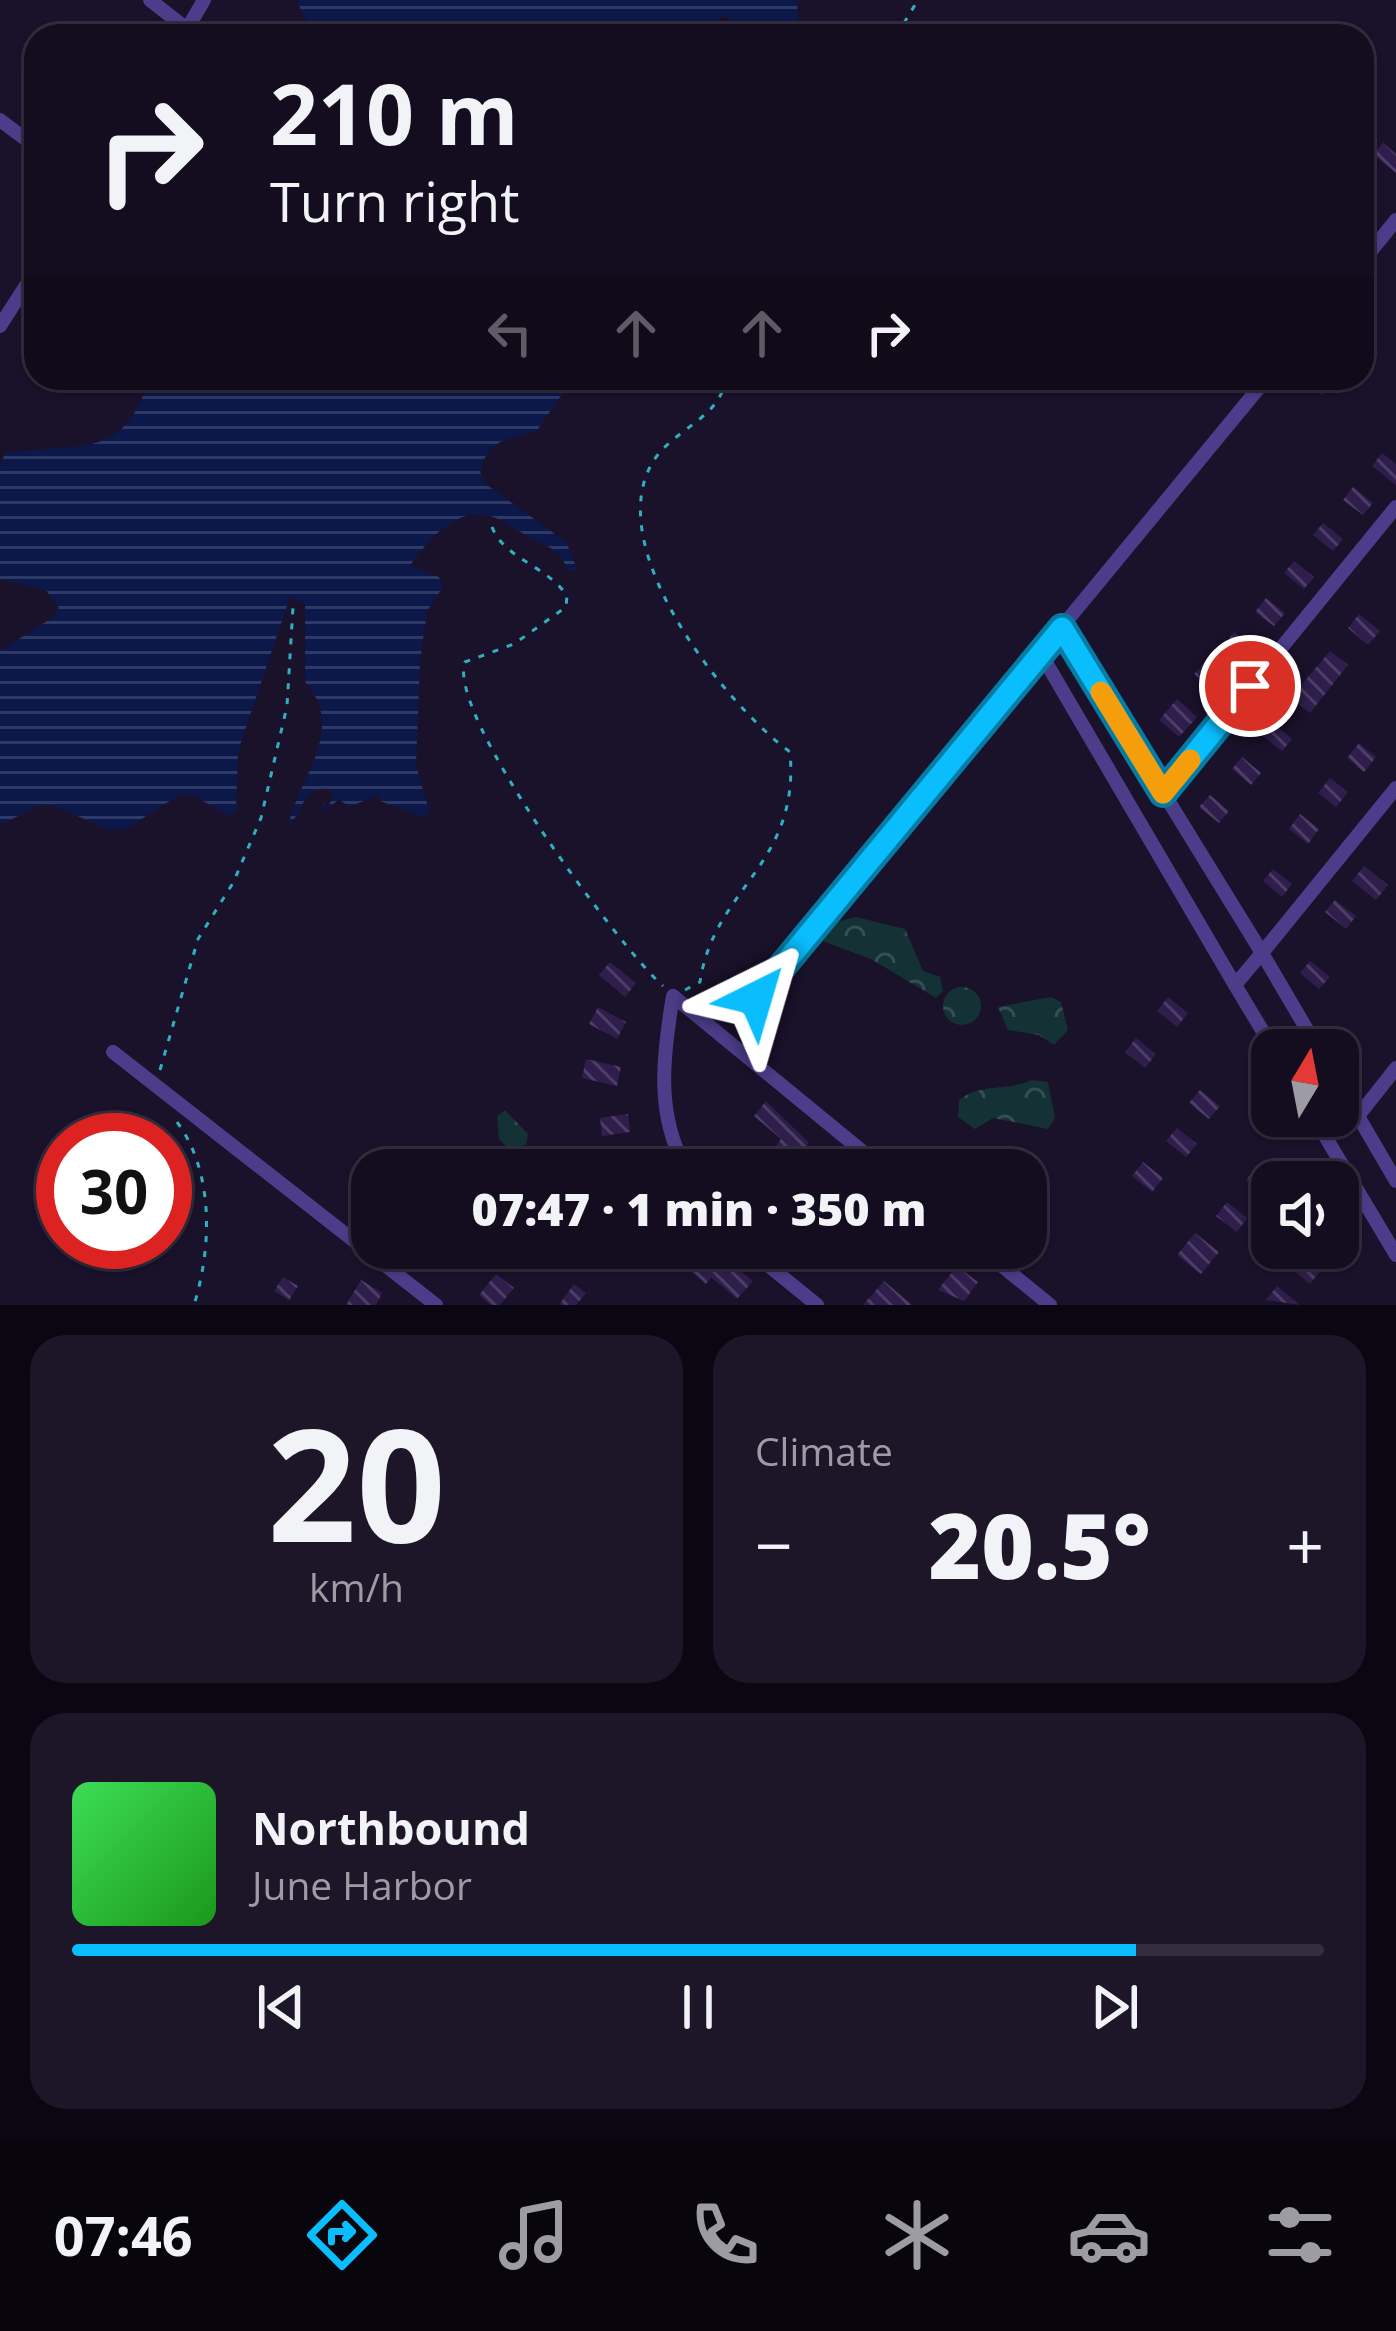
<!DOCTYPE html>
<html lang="en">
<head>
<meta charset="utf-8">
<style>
  body { margin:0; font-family:"Open Sans",sans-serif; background:#1d1629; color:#f1f3f6; height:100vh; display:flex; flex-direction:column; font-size:45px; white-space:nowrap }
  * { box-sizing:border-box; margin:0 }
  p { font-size:39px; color:#9d9ca5 }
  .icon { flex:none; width:66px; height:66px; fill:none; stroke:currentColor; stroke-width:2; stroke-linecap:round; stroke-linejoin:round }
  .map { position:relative; height:1305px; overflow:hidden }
  .side { display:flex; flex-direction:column; gap:30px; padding:30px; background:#0b0712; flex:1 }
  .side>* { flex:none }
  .hud { position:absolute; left:24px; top:24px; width:1350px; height:366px; border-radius:36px; box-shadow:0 3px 9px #0004,0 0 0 3px #332d3e; background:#140d20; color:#f1f3f6; overflow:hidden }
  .needle { width:78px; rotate:10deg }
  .tools { position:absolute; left:1251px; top:1029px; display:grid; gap:24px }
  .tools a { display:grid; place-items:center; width:108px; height:108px; border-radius:24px; background:#140d20; box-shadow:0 3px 9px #0004,0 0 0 3px #332d3e; font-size:60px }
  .speed { position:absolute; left:36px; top:1113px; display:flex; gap:24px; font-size:60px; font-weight:700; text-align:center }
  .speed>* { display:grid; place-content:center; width:156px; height:156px; border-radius:50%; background:#140d20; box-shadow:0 3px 9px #0004,0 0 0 3px #332d3e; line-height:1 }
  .speed .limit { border:18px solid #d22; background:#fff; color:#111 }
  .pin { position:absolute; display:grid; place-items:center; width:102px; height:102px; color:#fff; margin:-51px; border:6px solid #fff; border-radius:50%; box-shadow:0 3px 12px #0007 }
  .me { position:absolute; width:132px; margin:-66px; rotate:40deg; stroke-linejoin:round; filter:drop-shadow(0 0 9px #0008) }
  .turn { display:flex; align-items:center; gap:42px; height:252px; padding:0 48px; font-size:54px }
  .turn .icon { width:156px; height:156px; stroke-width:2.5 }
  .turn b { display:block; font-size:84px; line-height:102px }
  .lanes { display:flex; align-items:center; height:114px; padding:0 48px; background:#0003; justify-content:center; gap:60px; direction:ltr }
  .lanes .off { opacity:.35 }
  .big { font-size:90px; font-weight:800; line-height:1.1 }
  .side .widget { flex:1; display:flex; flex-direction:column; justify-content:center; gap:18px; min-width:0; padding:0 42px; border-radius:36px; background:#1d1629 }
  .side .dial { align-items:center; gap:0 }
  .dial b { font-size:156px; line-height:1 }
  .song { display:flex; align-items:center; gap:36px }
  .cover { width:144px; height:144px; border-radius:18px; background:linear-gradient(135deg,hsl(130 70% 55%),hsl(120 70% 35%)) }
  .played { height:12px; border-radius:6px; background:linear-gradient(90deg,#0abdfc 85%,#332d3e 85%) }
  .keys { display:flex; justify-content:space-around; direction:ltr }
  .heat { display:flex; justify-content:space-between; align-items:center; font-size:66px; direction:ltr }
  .side .tiles { flex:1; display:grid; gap:30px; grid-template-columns:1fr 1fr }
  .widget:last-child { grid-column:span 2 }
  .trip { position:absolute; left:351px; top:1149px; width:696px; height:120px; border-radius:36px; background:#140d20; box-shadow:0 3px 9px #0004,0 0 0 3px #332d3e; font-weight:800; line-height:120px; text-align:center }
  .tabs { display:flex; height:192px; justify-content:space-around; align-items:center; background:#08050d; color:#9d9ca5 }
  .tabs .icon { width:84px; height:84px }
  .tabs .current { color:#0abdfc }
  .tabs b { font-size:54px; color:#f1f3f6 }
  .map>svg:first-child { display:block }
  .forest { fill:url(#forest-crowns) }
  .water { fill:url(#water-rules) }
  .building { fill:url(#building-back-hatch) }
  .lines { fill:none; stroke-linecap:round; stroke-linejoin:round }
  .path { stroke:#32afbd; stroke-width:3; stroke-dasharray:6 9; stroke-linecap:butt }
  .minor { stroke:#4c3d8a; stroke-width:14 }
  .route-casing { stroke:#067ba4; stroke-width:30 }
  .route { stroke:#0abdfc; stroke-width:21 }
  .slow { stroke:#f59e0b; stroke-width:21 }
</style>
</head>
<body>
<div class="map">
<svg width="1396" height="1305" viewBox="0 0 1396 1305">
  <defs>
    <pattern id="forest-crowns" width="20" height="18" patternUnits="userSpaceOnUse" patternTransform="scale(3)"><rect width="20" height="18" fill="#143135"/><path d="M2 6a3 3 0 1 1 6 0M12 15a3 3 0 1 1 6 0" fill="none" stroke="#364e53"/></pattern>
    <pattern id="water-rules" width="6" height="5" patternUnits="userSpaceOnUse" patternTransform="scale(3)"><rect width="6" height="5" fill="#0c184a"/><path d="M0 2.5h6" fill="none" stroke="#2f3965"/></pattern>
    <pattern id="building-back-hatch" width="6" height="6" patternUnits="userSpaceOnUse" patternTransform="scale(3)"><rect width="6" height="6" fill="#2f1e4c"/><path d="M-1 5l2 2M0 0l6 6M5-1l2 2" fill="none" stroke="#4d3e67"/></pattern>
  </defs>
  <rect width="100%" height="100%" fill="#1a112b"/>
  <g class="forest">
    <path d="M 856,917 L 905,929 L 923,971 L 940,977 L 943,991 L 936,998 L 871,959 L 817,939 L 820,926 Z"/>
    <circle cx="962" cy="1006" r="19"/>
    <path d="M 1051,997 L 1061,1002 L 1068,1030 L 1054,1045 L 1039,1035 L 1008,1030 L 998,1007 Z"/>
    <path d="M 1032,1080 L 1048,1082 L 1055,1118 L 1048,1129 L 993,1118 L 975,1129 L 958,1117 L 959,1100 C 983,1082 1006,1092 1032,1080 Z"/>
    <path d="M 505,1110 L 528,1134 L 526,1145 L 508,1148 L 499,1139 L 497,1116 Z"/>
  </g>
  <g class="water">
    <path d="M 296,0 L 797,0 L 798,23 L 791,36 L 762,36 L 724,15 L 707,36 L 315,36 Z"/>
    <path d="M 149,378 L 573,378 L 536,432 C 506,439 488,439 480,472 L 487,485 L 566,542 L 578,571 L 567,569 C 562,553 549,546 534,540 C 520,533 507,522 493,517 C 458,504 427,541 410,566 L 439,577 L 443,587 L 427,611 L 420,661 L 416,765 L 430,814 L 421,816 L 380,801 L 378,795 L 349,807 L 339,799 L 325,812 L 323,803 L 328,806 L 333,798 L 329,789 C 303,785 298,820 288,828 C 295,782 349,731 305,682 L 305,604 L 290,597 L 238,751 L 236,811 L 230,816 L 190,794 L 179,795 L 126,829 L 109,830 L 53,805 L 38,806 L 0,825 L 0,651 L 52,618 L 59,608 L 46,590 L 0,579 L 0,467 L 5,453 C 76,442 125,463 149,378 Z"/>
  </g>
  <g class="building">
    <path d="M 1383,143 L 1396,154 L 1396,173 L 1373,154 Z"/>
    <path d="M 1300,378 L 1324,378 L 1331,383 L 1322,395 Z"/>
    <path d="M 1382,453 L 1396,464 L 1396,485 L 1372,466 Z"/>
    <path d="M 1353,487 L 1373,503 L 1363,515 L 1343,500 Z"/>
    <path d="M 1323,523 L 1343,539 L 1333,551 L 1313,535 Z"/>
    <path d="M 1294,561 L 1314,577 L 1304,589 L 1284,573 Z"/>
    <path d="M 1266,598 L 1285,613 L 1274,626 L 1255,612 Z"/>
    <path d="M 1359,614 L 1380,631 L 1368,645 L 1348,628 Z"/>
    <path d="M 1234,632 L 1254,647 L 1244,660 L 1224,645 Z"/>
    <path d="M 1330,651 L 1348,665 L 1310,713 L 1291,697 Z"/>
    <path d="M 1204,663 L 1230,685 L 1221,696 L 1194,674 Z"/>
    <path d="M 1177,699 L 1197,717 L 1179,737 L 1159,720 Z"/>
    <path d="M 1273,723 L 1292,739 L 1282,751 L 1263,736 Z"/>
    <path d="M 1359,743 L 1376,757 L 1364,772 L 1347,758 Z"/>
    <path d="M 1242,757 L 1261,773 L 1251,785 L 1232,769 Z"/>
    <path d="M 1330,778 L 1348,792 L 1336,807 L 1318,793 Z"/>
    <path d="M 1210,795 L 1229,811 L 1219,823 L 1199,807 Z"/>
    <path d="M 1300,814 L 1319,829 L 1308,844 L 1289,829 Z"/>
    <path d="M 1364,866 L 1388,885 L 1376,900 L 1352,881 Z"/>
    <path d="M 1273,869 L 1292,884 L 1282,897 L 1263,881 Z"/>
    <path d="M 1335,900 L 1356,916 L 1346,929 L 1325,912 Z"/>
    <path d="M 1310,961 L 1330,977 L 1319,989 L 1300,973 Z"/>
    <path d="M 610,962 L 636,983 L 625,997 L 599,975 Z"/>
    <path d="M 1168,997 L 1188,1013 L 1177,1027 L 1157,1011 Z"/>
    <path d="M 598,1007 L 626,1022 L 617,1039 L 589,1024 Z"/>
    <path d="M 1136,1038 L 1156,1054 L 1145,1068 L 1125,1052 Z"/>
    <path d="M 586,1059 L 621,1067 L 617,1086 L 582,1078 Z"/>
    <path d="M 1200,1090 L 1220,1106 L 1209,1119 L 1189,1103 Z"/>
    <path d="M 766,1101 L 809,1143 L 794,1161 L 776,1146 L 781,1139 L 754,1116 Z"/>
    <path d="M 628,1114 L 630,1132 L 602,1136 L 600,1118 Z"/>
    <path d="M 1177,1128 L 1197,1144 L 1186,1157 L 1166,1141 Z"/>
    <path d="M 1143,1162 L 1163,1178 L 1152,1192 L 1132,1176 Z"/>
    <path d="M 1257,1167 L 1277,1182 L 1266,1196 L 1246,1180 Z"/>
    <path d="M 1227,1202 L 1247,1218 L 1237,1232 L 1216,1216 Z"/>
    <path d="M 1195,1233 L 1219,1252 L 1201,1274 L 1177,1255 Z"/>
    <path d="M 65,1242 L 98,1242 L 113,1252 L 103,1266 Z"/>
    <path d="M 689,1248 L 711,1248 L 753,1281 L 737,1299 L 711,1277 L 706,1284 L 678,1261 Z"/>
    <path d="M 1299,1248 L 1312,1248 L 1328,1261 L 1310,1284 L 1286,1264 Z"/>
    <path d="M 957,1266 L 978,1282 L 964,1301 L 938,1290 Z"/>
    <path d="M 496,1274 L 514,1288 L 500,1305 L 491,1305 L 479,1295 Z"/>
    <path d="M 283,1277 L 298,1286 L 289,1300 L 274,1291 Z"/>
    <path d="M 361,1280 L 382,1293 L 376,1305 L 346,1305 Z"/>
    <path d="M 884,1281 L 912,1305 L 863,1305 Z"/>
    <path d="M 574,1284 L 586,1293 L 576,1305 L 559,1305 Z"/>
    <path d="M 1277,1286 L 1300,1305 L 1266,1300 Z"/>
  </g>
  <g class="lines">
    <g class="path">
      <path d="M 896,36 L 918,0"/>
      <path d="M 492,527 C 504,559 548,566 567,596 L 566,607 L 514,644 L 465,662 C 446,714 619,947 663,986"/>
      <path d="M 685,990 L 700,982 C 714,887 800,866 790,752 C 724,703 606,553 650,467 C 669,429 720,421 726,378"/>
      <path d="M 160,1070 L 198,939 L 233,883 L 261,818 L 287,706 L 293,607"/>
      <path d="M 177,1122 C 214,1172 212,1247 194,1305"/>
    </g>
    <g class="minor">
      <path d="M 150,0 L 187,29"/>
      <path d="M 183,36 L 204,0"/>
      <path d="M 0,120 L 36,147"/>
      <path d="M 1362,262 L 1396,220"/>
      <path d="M 0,326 L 36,270"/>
      <path d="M 1062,628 L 1262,953 L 1396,788"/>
      <path d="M 1041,654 L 1235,985"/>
      <path d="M 1163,793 L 1396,507"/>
      <path d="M 756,998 L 1267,378"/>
      <path d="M 1274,1050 L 1235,985 L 1262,953 L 1319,1050"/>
      <path d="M 113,1052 L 436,1305"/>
      <path d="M 1338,1082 L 1396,1181"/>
      <path d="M 1313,1116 L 1396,1255"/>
      <path d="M 1358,1116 L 1396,1068"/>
      <path d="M 687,1170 C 655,1116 663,1055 673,996 L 885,1170"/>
      <path d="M 747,1248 L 817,1305"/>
      <path d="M 980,1248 L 1050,1305"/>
    </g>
  </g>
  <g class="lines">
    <g class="route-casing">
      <path id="route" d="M 756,998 L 1062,628 L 1163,793 L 1250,686"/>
    </g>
    <use href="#route" class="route"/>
    <path class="slow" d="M 1101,692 L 1163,793 L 1190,760"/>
  </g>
</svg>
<div class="tools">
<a><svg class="needle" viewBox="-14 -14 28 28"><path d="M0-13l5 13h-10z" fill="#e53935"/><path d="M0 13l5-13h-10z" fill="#9d9ca5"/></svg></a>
<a><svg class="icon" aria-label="sound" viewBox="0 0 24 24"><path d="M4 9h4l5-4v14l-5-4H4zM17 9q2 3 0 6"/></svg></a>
</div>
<div class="speed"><div class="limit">30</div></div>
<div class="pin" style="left:1250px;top:686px;background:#d93025"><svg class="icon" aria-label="arrive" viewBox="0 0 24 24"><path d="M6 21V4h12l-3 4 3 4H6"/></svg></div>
<svg class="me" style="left:756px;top:998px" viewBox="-20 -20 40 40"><path d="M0-17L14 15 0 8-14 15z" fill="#0abdfc" stroke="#fff" stroke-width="4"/></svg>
<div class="trip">07:47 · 1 min · 350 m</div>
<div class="hud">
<div class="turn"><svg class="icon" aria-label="right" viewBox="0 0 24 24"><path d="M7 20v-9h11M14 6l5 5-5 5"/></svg><div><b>210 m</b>Turn right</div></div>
<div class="lanes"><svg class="icon off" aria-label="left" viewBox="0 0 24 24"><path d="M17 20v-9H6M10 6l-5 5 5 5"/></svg><svg class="icon off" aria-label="ahead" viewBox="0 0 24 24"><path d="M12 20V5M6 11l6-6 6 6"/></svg><svg class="icon off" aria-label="ahead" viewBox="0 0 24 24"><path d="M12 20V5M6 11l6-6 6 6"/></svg><svg class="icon" aria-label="right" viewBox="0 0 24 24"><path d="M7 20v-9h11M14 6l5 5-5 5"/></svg></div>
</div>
</div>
<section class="side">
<div class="tiles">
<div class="widget dial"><b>20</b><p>km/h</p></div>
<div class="widget"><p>Climate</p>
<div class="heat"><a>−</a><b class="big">20.5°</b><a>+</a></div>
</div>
<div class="widget">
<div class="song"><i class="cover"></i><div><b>Northbound</b><p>June Harbor</p></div></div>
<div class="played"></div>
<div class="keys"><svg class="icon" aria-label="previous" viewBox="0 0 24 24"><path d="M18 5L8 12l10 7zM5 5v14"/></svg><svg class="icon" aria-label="pause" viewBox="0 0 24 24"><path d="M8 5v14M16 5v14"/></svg><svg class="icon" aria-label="next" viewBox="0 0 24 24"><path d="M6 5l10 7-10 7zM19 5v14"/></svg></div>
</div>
</div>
</section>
<nav class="tabs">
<b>07:46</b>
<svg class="icon current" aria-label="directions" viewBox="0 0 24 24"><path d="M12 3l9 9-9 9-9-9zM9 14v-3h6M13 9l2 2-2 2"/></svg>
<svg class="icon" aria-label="music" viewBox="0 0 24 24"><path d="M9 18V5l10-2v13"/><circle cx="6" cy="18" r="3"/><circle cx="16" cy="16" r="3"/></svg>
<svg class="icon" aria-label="phone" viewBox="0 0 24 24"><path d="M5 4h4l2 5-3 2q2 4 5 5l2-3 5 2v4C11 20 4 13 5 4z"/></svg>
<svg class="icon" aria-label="climate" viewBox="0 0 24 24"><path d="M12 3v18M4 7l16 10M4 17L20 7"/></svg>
<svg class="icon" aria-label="car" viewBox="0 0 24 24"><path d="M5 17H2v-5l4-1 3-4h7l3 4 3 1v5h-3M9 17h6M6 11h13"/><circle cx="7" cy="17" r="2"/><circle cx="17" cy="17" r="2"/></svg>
<svg class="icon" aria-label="filters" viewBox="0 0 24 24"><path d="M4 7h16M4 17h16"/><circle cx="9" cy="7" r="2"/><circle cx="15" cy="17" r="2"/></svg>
</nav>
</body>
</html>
